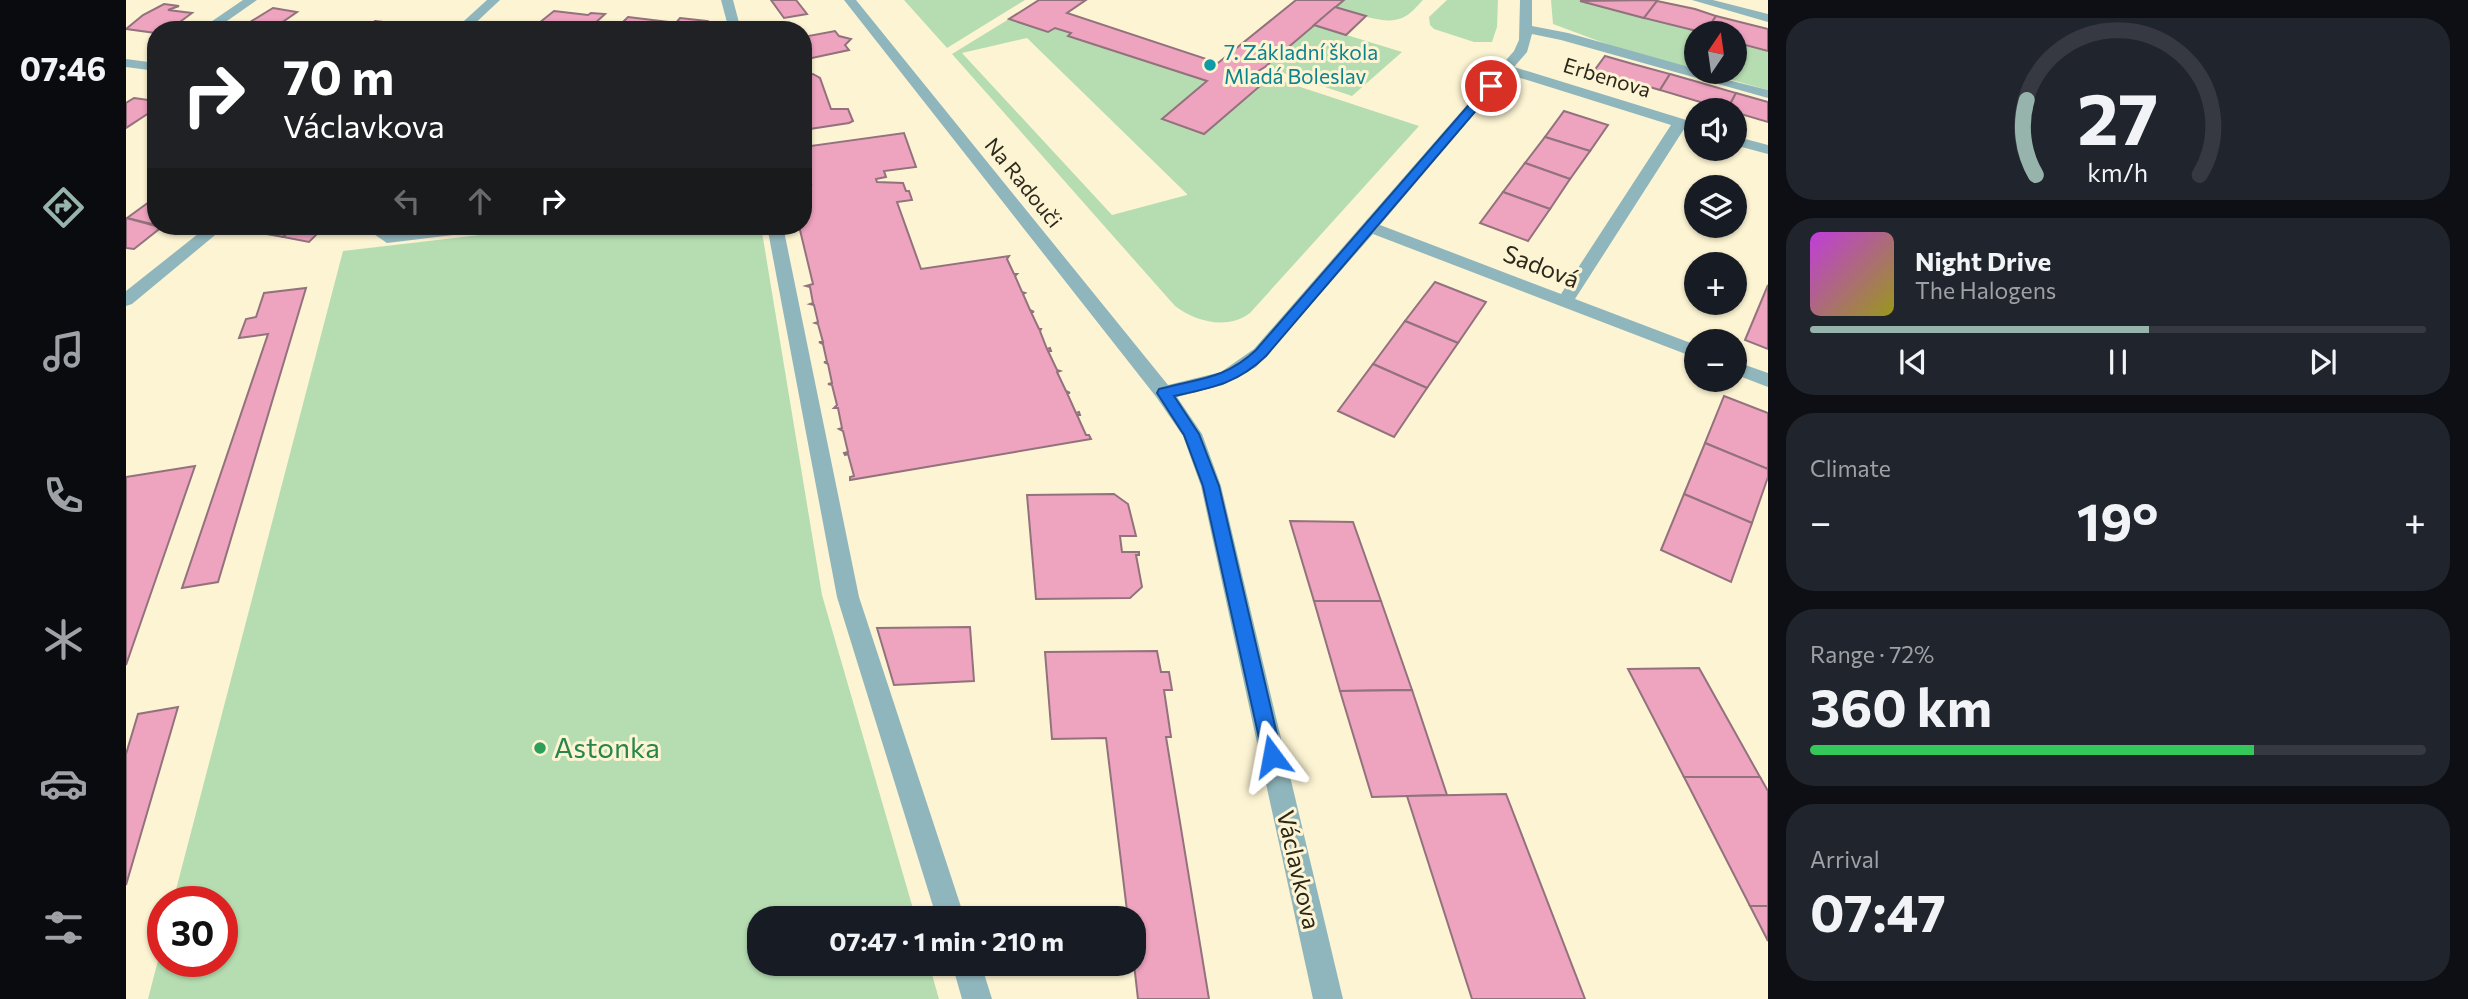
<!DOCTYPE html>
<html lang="en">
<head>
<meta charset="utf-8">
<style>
  body { margin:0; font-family:Commissioner,sans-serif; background:#20242c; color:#f1f3f6; height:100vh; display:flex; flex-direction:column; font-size:26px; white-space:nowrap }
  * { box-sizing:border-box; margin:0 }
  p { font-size:23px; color:#9ea1a6 }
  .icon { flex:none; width:38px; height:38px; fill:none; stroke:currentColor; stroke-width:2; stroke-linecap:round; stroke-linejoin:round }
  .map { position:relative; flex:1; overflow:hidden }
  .drawer { display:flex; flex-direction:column; gap:18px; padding:18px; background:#0d0f14; width:700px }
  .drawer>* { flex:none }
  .hud { position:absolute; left:21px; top:21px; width:665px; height:214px; border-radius:28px; box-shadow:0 2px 5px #0004; background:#202124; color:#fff; overflow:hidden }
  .needle { width:46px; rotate:13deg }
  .buttons { position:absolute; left:1558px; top:21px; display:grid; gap:14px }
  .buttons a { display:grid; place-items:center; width:63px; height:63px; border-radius:50%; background:#171b24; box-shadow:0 2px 5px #0004; font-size:35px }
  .speed { position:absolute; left:21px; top:886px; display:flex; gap:14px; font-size:35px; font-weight:700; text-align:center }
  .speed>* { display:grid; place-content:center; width:91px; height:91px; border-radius:50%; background:#171b24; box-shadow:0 2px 5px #0004; line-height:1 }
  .speed .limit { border:10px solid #d22; background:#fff; color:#111 }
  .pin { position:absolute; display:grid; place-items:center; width:60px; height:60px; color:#fff; margin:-30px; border:4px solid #fff; border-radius:50%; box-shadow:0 2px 7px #0007 }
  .me { position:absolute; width:77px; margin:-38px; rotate:347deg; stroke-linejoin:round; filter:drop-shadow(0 0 5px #0008) }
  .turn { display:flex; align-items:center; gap:24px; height:147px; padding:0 21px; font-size:32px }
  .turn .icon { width:91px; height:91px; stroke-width:2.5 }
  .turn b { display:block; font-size:49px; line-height:60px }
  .lanes { display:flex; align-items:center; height:66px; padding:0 21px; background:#0003; justify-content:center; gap:35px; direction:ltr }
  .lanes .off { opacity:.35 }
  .big { font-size:52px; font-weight:700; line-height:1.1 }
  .drawer .widget { flex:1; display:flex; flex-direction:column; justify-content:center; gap:10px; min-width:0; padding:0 24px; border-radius:28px; background:#20242c }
  .drawer .dial { align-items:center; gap:0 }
  .dial svg { height:182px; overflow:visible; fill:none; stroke:#363941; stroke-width:7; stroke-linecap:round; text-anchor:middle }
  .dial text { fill:#f1f3f6; stroke:none }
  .song { display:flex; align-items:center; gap:21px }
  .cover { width:84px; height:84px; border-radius:10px; background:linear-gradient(135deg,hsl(290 70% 55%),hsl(60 70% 35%)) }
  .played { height:7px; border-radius:4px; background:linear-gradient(90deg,#97b4ac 55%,#363941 55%) }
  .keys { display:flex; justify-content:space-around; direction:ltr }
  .heat { display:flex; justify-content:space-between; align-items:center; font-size:38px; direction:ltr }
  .charge { height:10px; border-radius:5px; background:linear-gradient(90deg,#34c759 72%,#363941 0) }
  .trip { position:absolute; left:621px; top:906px; width:399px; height:70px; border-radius:28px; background:#171b24; box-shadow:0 2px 5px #0004; font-weight:700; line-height:70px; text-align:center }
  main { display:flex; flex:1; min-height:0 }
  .tabs { display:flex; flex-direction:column; width:126px; justify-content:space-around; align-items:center; background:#090b0e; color:#9ea1a6 }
  .tabs .icon { width:49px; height:49px }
  .tabs .selected { color:#97b4ac }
  .tabs b { font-size:32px; color:#f1f3f6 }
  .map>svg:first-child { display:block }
  .green { fill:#b6ddb1; fill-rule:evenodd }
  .building { fill:#eea3bf; stroke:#92727d; stroke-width:2 }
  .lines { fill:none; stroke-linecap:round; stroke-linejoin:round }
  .minor { fill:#8fb6bc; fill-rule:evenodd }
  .route { fill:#1a73e8; stroke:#114b97; stroke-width:2 }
  .culture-dot { fill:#0f9aa8; stroke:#fdf4d3; stroke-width:2.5 }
  .leisure-dot { fill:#2e9e5b; stroke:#fdf4d3; stroke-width:2.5 }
  .labels { text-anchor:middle; stroke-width:6; stroke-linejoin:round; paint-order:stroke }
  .far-culture-label { font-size:21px; fill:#0d838f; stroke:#fdf4d3; text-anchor:start }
  .far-street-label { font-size:21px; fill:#2c281c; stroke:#fdf4d3 }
  .street-label { font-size:24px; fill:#2c281c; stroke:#fdf4d3 }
  .near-leisure-label { font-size:28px; fill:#27864d; stroke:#fdf4d3; text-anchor:start }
</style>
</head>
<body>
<main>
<nav class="tabs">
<b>07:46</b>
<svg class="icon selected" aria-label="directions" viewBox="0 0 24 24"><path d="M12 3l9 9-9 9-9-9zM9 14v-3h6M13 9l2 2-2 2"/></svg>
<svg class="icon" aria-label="music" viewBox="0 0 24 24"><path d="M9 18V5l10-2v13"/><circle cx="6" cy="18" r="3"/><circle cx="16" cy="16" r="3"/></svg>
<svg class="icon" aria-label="phone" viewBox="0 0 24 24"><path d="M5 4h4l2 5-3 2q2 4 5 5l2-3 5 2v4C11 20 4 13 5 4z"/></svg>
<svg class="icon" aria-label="climate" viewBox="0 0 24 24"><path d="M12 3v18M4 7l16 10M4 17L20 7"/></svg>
<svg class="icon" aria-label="car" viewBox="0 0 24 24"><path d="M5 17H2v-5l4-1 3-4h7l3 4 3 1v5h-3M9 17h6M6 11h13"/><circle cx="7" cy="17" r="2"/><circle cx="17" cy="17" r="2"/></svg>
<svg class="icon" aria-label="filters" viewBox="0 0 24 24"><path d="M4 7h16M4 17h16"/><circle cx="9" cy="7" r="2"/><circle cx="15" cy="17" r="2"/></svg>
</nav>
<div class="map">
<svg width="1642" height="999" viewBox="0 0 1642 999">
  <rect width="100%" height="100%" fill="#fdf4d3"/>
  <g class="green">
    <path d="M 778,0 L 899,0 L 821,48 Z"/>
    <path d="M 1218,0 L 1297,0 C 1291,6 1284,15 1276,18 C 1257,26 1228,12 1209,7 Z"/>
    <path d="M 1321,0 L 1372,0 L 1371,27 L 1366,42 L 1348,42 L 1308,29 L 1304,25 L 1303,17 Z"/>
    <path d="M 1425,0 L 1454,0 L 1577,33 L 1570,33 L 1570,70 L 1486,46 L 1427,24 Z"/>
    <path d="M 883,19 L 922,32 L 929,28 L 945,33 L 943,36 L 1081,81 L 1036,118 L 1077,134 L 1144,77 L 1293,126 L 1124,313 C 1102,330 1070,322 1049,306 L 826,54 ZM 901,38 L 1061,194 L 1061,195 L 986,215 L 836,53 Z"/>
    <path d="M 1188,25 L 1276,52 L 1226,96 L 1139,67 Z"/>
    <path d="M 1608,42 L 1642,51 L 1642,90 L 1577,72 L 1608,72 Z"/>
    <path d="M 432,226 L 635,226 L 696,595 L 790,919 L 634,919 L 634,964 L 803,964 L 813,999 L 22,999 L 37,941 L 37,961 L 96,961 L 96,901 L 47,901 L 217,251 Z"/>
  </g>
  <g class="building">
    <path d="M 645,0 L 670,0 L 681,14 L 658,18 Z"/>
    <path d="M 913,0 L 960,0 L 941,13 L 1092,63 L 1170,0 L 1218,0 L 1139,67 L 1126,75 L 1141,80 L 1078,134 L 1036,119 L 1081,81 L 942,36 L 945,33 L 929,28 L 922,32 L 883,19 Z"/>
    <path d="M 1528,0 L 1531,1 L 1518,18 L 1454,1 Z"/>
    <path d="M 1531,1 L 1569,9 L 1590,16 L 1579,33 L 1518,18 Z"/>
    <path d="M 38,4 L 53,6 L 42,10 L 66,13 L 47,27 L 30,30 L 30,33 L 0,29 L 17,15 Z"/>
    <path d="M 1209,7 L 1240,16 L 1220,35 L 1188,25 Z"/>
    <path d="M 147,8 L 171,12 L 145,30 L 111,30 Z"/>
    <path d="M 428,11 L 462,15 L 465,13 L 479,14 L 467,25 L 453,24 L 449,28 L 413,23 Z"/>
    <path d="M 1590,16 L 1642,29 L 1642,51 L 1608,42 L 1608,33 L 1579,33 Z"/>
    <path d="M 502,17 L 551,23 L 544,30 L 492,27 Z"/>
    <path d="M 554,18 L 581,21 L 576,26 L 589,28 L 544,30 Z"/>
    <path d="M 249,21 L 298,27 L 295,30 L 237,30 Z"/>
    <path d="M 709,31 L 713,36 L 725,39 L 719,45 L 723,50 L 686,58 L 679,56 L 677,37 Z"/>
    <path d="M 1479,56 L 1507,64 L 1544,74 L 1534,90 L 1468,71 Z"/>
    <path d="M 687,74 L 694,78 L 705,109 L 722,109 L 727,121 L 723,123 L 677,130 L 677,76 Z"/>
    <path d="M 1544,74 L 1572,82 L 1610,93 L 1601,110 L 1534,90 Z"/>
    <path d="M 1610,93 L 1642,102 L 1642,122 L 1601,110 Z"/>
    <path d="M 8,98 L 30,101 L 30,114 L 23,113 L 0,128 L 0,103 Z"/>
    <path d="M 1438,111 L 1482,125 L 1464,151 L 1419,137 Z"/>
    <path d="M 778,133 L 790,167 L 758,171 L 760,177 L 750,179 L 751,182 L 777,183 L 780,191 L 783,191 L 786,200 L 771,202 L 795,269 L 883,256 L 881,259 L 888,274 L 891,274 L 889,276 L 896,292 L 899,293 L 897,294 L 904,310 L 908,312 L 905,312 L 913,329 L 915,329 L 914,331 L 921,349 L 924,348 L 925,351 L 922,351 L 931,370 L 934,371 L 931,372 L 940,391 L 944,393 L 941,393 L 950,413 L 953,412 L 954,415 L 951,415 L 960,435 L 963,435 L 965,439 L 724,480 L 724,477 L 728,476 L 722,454 L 719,455 L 718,453 L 722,452 L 717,431 L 713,429 L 716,428 L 712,408 L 708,408 L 711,405 L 706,385 L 702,384 L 706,383 L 702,364 L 698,362 L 701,362 L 697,344 L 693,342 L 697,342 L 692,324 L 689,323 L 692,322 L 688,305 L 684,304 L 687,303 L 684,287 L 680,286 L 687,284 L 673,226 L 677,226 L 677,184 L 685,184 L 677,160 L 677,147 Z"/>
    <path d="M 1419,137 L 1464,151 L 1444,179 L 1399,163 Z"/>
    <path d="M 1399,163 L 1444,179 L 1424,209 L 1377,192 Z"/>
    <path d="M 1377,192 L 1424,209 L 1402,241 L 1354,223 Z"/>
    <path d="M 30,197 L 30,225 L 1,218 Z"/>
    <path d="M 0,218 L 30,226 L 37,226 L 8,249 L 0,248 Z"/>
    <path d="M 138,226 L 162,226 L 168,227 L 157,237 L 130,232 Z"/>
    <path d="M 168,227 L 194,231 L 183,242 L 157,237 Z"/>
    <path d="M 1309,282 L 1360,302 L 1332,343 L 1279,321 Z"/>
    <path d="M 1642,285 L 1642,349 L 1619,340 Z"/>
    <path d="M 180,288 L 92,582 L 56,588 L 142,334 L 113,338 L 120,319 L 130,317 L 138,293 Z"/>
    <path d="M 1279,321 L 1332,343 L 1301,388 L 1247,364 Z"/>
    <path d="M 1247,364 L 1301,388 L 1268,437 L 1212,411 Z"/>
    <path d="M 1598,396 L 1642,413 L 1642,469 L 1579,443 Z"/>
    <path d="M 1579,443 L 1642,469 L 1642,477 L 1626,523 L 1558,494 Z"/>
    <path d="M 69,466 L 0,665 L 0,477 Z"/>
    <path d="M 988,494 L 1002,504 L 1010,536 L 994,536 L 996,552 L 1013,552 L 1013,555 L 1010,555 L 1016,587 L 1004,598 L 910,599 L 901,495 Z"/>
    <path d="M 1558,494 L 1626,523 L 1605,582 L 1535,550 Z"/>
    <path d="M 1164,521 L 1227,522 L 1255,601 L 1188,601 Z"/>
    <path d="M 1188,601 L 1255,601 L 1286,690 L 1214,691 Z"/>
    <path d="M 844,627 L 848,681 L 768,685 L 751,628 Z"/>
    <path d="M 1031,651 L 1035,672 L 1043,672 L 1046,690 L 1038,690 L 1045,737 L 1040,737 L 1083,999 L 1012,999 L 1008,964 L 1008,919 L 1002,919 L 980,738 L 926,739 L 919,652 Z"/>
    <path d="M 1573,668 L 1634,777 L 1558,777 L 1502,669 Z"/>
    <path d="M 1286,690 L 1321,795 L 1246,797 L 1214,691 Z"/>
    <path d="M 52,707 L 0,885 L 0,754 L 12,714 Z"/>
    <path d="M 1558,777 L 1634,777 L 1642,791 L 1642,906 L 1624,906 Z"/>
    <path d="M 1380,794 L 1459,999 L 1346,999 L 1281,796 Z"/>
    <path d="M 1624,906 L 1642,906 L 1642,941 Z"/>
  </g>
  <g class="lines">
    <g class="minor">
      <path d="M 117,0 L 131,0 L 88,30 L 73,30 Z"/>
      <path d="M 361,0 L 374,0 L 342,30 L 328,30 Z"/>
      <path d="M 595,0 L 607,0 L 615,30 L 603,30 Z"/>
      <path d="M 718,0 L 730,0 L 1042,385 L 1095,372 L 1128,349 L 1388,51 L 1393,40 L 1394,0 L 1406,0 L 1406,26 L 1442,33 L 1570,69 L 1570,72 L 1642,90 L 1642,98 L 1435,40 L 1406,34 L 1401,52 L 1388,67 L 1570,123 L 1570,132 L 1558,129 L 1449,299 L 1570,345 L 1570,358 L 1247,234 L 1130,367 L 1097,385 L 1051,397 L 1076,434 L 1095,486 L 1217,999 L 1187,999 L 1075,486 L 1057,436 L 1031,398 ZM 1382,74 L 1545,125 L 1435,294 L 1254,225 Z"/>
      <path d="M 1566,0 L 1587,0 L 1642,14 L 1642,22 Z"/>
      <path d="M 0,59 L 30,63 L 30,71 L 0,67 Z"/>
      <path d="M 1608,136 L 1642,145 L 1642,154 L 1608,145 Z"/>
      <path d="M 82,226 L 100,226 L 6,304 L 0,306 L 0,291 Z"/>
      <path d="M 236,226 L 254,226 L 264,233 L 322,226 L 368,226 L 360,231 L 261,243 Z"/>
      <path d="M 641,226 L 657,226 L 733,597 L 839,919 L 811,919 L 711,597 Z"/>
      <path d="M 1608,361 L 1642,373 L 1642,387 L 1608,374 Z"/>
      <path d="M 826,964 L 855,964 L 866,999 L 836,999 Z"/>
    </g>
  </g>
  <path class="route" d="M 1362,83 L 1371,86 L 1140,356 C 1111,384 1085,388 1048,396 L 1073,434 L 1093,486 L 1156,756 L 1153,762 L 1146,765 L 1140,762 L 1137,756 L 1077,486 L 1058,435 L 1031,393 L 1033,389 C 1073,378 1098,380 1130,350 Z"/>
  <circle class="culture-dot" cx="1084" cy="65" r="7"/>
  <circle class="leisure-dot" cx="414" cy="748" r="7"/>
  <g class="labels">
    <g class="far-culture-label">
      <text x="1098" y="60">7. Základní škola<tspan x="1098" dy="24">Mladá Boleslav</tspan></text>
    </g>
    <g class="far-street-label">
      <text transform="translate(1481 78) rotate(17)" y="7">Erbenova</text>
      <text transform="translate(897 183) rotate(51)" y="7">Na Radouči</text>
    </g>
    <g class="street-label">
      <text transform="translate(1415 267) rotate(21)" y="8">Sadová</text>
      <text transform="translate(1172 870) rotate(77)" y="8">Václavkova</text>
    </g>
    <g class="near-leisure-label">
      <text x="428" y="758">Astonka</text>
    </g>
  </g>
</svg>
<div class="buttons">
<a><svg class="needle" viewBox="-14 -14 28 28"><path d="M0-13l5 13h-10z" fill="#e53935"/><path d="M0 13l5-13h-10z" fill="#9ea1a6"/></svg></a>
<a><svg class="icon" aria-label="sound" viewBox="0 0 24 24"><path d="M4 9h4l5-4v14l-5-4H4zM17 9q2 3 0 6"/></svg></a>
<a><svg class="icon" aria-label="layers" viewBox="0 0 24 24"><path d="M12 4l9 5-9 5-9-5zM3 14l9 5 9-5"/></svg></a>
<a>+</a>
<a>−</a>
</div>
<div class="speed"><div class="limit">30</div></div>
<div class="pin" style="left:1365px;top:86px;background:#d93025"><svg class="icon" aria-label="arrive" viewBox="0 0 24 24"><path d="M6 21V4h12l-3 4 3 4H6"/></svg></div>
<svg class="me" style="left:1146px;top:756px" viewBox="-20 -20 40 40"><path d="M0-17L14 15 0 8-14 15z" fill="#1a73e8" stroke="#fff" stroke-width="4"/></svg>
<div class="trip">07:47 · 1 min · 210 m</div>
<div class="hud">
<div class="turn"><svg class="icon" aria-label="right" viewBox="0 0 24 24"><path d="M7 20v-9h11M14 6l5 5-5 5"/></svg><div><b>70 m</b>Václavkova</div></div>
<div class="lanes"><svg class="icon off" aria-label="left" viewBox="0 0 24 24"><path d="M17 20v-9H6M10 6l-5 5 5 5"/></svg><svg class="icon off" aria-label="ahead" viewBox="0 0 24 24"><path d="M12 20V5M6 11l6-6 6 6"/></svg><svg class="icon" aria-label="right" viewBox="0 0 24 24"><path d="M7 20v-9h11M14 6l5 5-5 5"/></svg></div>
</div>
</div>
<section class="drawer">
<div class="widget dial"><svg viewBox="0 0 100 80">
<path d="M14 69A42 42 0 1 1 86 69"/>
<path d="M14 69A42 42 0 0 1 10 36" stroke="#97b4ac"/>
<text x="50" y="56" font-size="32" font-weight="700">27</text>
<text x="50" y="72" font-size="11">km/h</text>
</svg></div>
<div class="widget">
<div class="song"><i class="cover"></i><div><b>Night Drive</b><p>The Halogens</p></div></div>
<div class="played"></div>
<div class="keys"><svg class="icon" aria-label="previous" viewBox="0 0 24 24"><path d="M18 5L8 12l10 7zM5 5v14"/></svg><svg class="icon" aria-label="pause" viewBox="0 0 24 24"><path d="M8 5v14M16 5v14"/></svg><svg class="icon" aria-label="next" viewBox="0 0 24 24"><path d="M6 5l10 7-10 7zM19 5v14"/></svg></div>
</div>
<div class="widget"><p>Climate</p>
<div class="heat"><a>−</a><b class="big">19°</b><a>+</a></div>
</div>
<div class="widget"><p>Range · 72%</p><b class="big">360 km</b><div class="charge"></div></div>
<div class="widget"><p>Arrival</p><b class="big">07:47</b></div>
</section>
</main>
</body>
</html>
